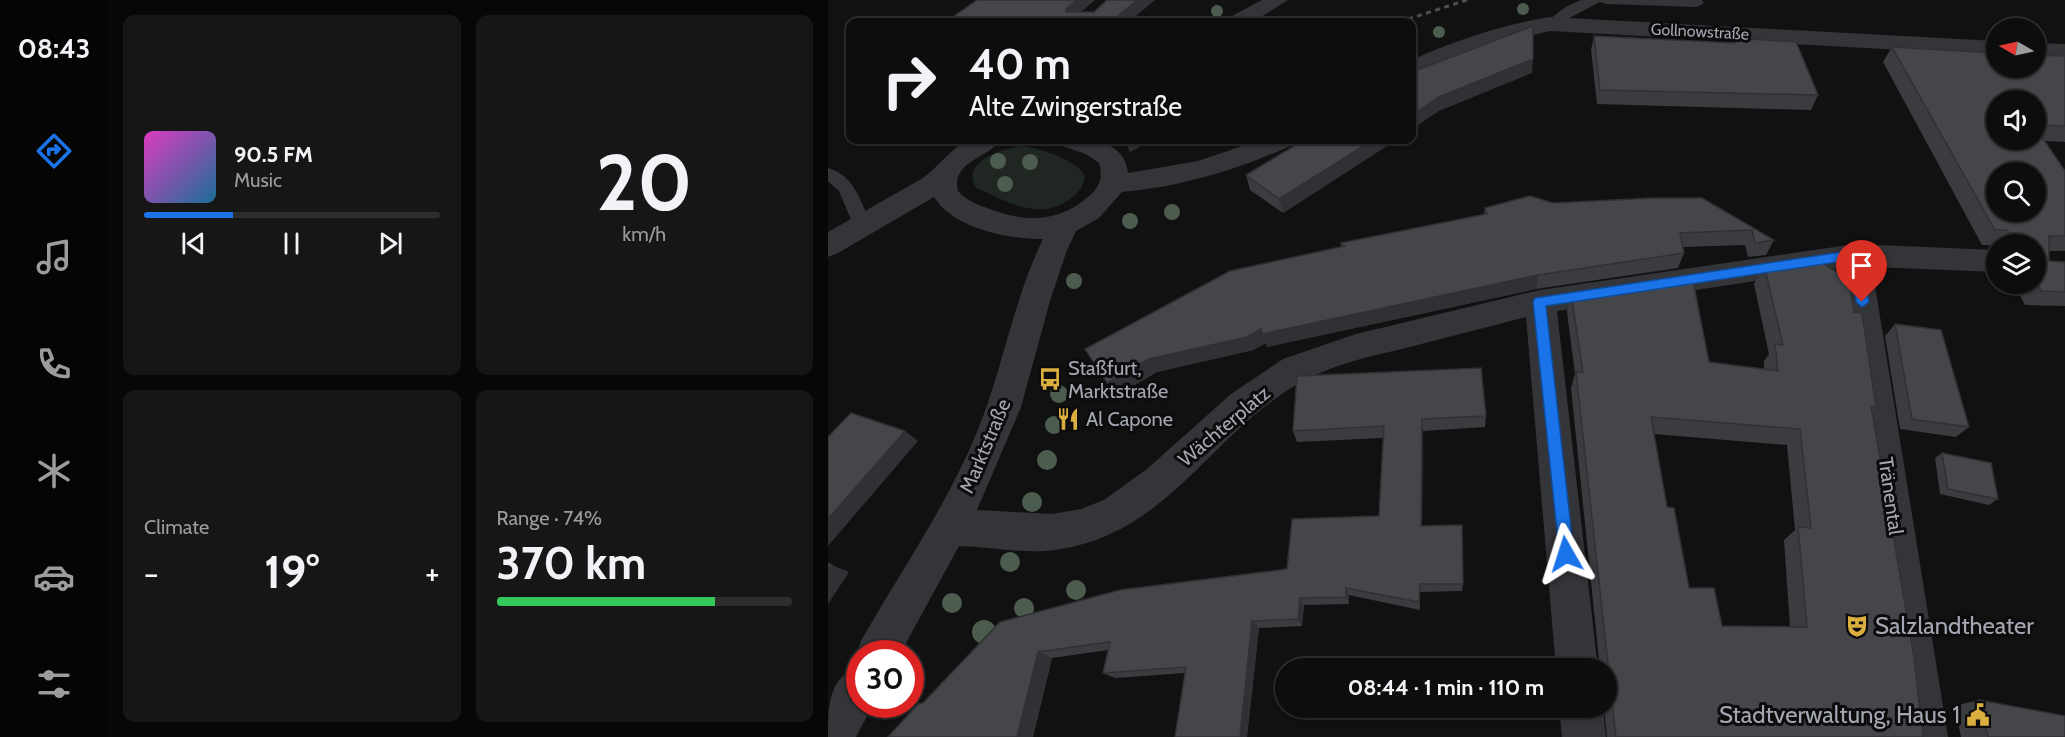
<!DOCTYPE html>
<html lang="en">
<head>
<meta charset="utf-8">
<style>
  body { margin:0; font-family:Cabin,sans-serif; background:#161617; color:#f1f3f6; height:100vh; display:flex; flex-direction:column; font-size:22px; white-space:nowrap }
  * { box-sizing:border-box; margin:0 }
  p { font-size:20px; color:#9a9c9e }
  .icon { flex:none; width:33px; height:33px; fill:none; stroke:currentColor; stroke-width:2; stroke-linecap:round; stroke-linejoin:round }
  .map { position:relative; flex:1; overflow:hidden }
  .drawer { display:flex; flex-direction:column; gap:15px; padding:15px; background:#070708; width:720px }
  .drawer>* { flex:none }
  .top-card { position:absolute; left:18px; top:18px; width:570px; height:126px; border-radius:12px; box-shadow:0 2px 4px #0004,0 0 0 2px #2d2d2e; background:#0d0d0e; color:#f1f3f6; overflow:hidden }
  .needle { width:39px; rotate:279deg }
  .controls { position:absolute; left:1158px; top:18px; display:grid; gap:12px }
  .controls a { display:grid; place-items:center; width:60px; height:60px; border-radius:50%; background:#0d0d0e; box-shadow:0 2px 4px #0004,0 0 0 2px #2d2d2e; font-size:30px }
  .speed { position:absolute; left:18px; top:640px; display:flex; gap:12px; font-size:30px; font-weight:700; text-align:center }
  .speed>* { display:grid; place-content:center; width:78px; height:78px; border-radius:50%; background:#0d0d0e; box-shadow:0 2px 4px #0004,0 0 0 2px #2d2d2e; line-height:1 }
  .speed .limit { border:9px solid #d22; background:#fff; color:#111 }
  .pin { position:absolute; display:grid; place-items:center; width:51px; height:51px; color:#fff; margin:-62px -26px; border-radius:50% 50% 50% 0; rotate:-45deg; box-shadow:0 0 6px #0007 }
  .pin .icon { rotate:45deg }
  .me { position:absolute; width:66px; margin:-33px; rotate:354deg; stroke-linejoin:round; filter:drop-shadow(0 0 4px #0008) }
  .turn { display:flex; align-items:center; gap:21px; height:126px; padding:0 24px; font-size:27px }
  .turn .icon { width:78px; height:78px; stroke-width:2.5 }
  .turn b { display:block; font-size:42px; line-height:51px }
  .big { font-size:45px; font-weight:700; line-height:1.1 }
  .drawer .widget { flex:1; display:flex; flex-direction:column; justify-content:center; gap:9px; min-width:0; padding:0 21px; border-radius:12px; background:#161617 }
  .drawer .dial { align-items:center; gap:0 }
  .dial b { font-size:78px; line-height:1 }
  .song { display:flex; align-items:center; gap:18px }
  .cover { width:72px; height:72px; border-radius:9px; background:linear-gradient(135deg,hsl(310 70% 55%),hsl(200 70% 35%)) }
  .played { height:6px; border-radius:3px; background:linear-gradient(90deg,#1a73e8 30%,#2d2d2e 30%) }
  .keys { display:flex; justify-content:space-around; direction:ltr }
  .heat { display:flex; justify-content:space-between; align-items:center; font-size:33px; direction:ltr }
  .charge { height:9px; border-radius:4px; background:linear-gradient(90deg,#34c759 74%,#2d2d2e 0) }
  .drawer .tiles { flex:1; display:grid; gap:15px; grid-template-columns:repeat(2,1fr) }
  .trip { position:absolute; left:447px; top:658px; width:342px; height:60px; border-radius:30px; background:#0d0d0e; box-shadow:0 2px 4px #0004,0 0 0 2px #2d2d2e; font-weight:700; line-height:60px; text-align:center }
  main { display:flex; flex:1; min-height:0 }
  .dock { display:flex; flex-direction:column; width:108px; justify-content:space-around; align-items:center; background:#050506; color:#9a9c9e }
  .dock .icon { width:42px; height:42px }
  .dock .active { color:#1a73e8 }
  .dock b { font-size:27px; color:#f1f3f6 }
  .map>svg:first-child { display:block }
  .green { fill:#202621 }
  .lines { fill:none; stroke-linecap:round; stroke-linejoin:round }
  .service { fill:#343539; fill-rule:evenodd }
  .minor { fill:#343539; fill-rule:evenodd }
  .rail { stroke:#4e4f53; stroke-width:3; stroke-dasharray:5 4.5; stroke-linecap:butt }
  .tree { fill:#4c5c4e }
  .wall { fill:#3b3c40; fill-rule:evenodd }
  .shaded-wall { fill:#303134 }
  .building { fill:#45464a; stroke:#303134; stroke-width:1.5; fill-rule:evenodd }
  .route { fill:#1a73e8; stroke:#114b97; stroke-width:1.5 }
  .labels { text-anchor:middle; stroke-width:6; stroke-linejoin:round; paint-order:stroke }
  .far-street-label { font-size:16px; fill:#a4a7b1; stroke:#0c0c0d }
  .poi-label { font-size:20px; fill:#a4a7b1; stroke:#0c0c0d; text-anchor:start }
  .street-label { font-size:20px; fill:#a4a7b1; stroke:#0c0c0d }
  .near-poi-label { font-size:24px; fill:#a4a7b1; stroke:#0c0c0d; text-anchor:start }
</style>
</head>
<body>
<main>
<nav class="dock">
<b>08:43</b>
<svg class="icon active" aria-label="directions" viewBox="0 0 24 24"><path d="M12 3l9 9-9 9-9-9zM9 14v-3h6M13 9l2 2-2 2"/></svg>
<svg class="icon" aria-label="music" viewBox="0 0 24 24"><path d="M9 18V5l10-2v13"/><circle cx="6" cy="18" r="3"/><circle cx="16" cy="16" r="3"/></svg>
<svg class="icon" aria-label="phone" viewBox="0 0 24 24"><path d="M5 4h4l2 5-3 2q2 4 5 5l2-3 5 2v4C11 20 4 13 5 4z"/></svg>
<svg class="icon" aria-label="climate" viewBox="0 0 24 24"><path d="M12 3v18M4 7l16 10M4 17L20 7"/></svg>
<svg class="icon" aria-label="car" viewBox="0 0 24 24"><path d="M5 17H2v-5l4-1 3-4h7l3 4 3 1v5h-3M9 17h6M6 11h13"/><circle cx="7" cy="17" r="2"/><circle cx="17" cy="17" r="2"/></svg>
<svg class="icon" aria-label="filters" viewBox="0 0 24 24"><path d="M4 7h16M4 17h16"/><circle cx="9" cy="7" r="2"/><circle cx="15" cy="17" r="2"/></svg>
</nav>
<section class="drawer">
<div class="tiles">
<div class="widget">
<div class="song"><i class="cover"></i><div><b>90.5 FM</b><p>Music</p></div></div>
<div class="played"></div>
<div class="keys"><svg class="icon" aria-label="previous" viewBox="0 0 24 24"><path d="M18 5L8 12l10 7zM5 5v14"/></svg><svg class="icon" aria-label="pause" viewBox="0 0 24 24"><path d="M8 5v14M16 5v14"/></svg><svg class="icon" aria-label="next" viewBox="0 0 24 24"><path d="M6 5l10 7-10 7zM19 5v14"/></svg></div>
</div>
<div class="widget dial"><b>20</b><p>km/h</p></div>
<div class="widget"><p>Climate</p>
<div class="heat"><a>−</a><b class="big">19°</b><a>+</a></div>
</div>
<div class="widget"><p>Range · 74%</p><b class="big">370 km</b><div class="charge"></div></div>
</div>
</section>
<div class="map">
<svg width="1237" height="737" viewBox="0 0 1237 737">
  <rect width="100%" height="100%" fill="#111112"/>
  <path class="green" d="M 193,146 C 209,147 250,160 257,176 C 255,187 251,193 242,199 C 210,222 179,201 148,188 C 132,162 174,149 193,146 Z"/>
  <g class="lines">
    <g class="service">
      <path d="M 753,0 L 874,0 L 876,3 L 869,7 L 778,4 L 772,2 L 722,28 L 715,24 L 739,6 Z"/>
      <path d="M 0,168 C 28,176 31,201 44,224 L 41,229 L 27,229 L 11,191 L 0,181 Z"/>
    </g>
    <g class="minor">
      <path d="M 434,0 L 460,0 L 425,22 L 399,22 L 402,17 Z"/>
      <path d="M 722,17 L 1168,41 L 1168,55 L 722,31 L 659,46 L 584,76 L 584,60 C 628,40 674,25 722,17 Z"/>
      <path d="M 1208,43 L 1237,44 L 1237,58 L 1208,57 Z"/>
      <path d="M 139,140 L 172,140 C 160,159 123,161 130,191 C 139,201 150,205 162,209 C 198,223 232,222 261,196 C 272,187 275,177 271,163 L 258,154 L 234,146 L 231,140 C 258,140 296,137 300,173 L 370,161 L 432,140 L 466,140 L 462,146 C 409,170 352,187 294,192 L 271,218 L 248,231 L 239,250 L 222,301 L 193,407 L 149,510 L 224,514 L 253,509 L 276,500 L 319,469 L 403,394 L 455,359 L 528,334 L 712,290 L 1027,244 L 1168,250 L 1168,272 L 1044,267 L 1120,737 L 1076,737 L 1014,268 L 729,311 L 770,669 L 728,669 L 698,317 C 657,328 615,338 574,349 C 543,356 508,364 479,379 C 384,428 344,534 227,550 C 197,554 162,547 131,546 L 72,654 L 32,654 L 32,663 L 28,654 L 34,639 C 73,571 119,505 149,432 C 175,369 185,300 215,239 C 180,239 126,229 106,197 L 10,253 L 0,257 L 0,232 L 95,178 C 111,166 122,150 139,140 Z"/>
      <path d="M 32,665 L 32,705 L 45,705 L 28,737 L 0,737 C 0,706 0,678 32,665 Z"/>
      <path d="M 731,708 L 775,708 L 778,737 L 734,737 Z"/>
    </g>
    <path class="rail" d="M 571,22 L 639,0"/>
  </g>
  <g class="tree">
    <circle cx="695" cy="9" r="6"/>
    <circle cx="389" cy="11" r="6"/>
    <circle cx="611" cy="32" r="6"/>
    <circle cx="170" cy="161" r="8"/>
    <circle cx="202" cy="162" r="8"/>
    <circle cx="177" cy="184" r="8"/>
    <circle cx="344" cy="212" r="8"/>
    <circle cx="302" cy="221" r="8"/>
    <circle cx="246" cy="281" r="8"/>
    <circle cx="231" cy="394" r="9"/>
    <circle cx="226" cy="425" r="9"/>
    <circle cx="219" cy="460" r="10"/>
    <circle cx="204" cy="502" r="10"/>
    <circle cx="182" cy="562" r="10"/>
    <circle cx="248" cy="590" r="10"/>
    <circle cx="124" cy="603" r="10"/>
    <circle cx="196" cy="608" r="10"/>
    <circle cx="156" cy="632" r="12"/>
  </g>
  <g class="wall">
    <path d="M 766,36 L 903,43 L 905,38 L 990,95 L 983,110 L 769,104 L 763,50 Z"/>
    <path d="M 1064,47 L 1237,56 L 1237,142 L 1217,141 L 1237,171 L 1237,251 L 1221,251 L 1221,261 L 1237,262 L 1237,306 L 1197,305 L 1186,284 L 1208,284 L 1208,244 L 1168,244 L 1168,248 L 1164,245 L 1154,245 L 1055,62 ZM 1208,100 L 1208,140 L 1168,140 Z"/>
    <path d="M 476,140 L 568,140 L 455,213 L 422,190 L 418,175 Z"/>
    <path d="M 874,198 L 946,240 L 938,255 L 920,257 L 917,245 L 855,247 L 856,253 L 850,268 L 708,289 L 439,347 L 438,343 L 425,350 L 329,372 L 289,395 L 279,383 L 513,247 L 513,243 L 656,214 L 657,208 L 725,203 Z"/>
    <path d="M 936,265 L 1026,312 L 1048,407 L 1044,411 L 1095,737 L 779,737 L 776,708 L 778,708 L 778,669 L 772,669 L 743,388 L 747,374 L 739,312 L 743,294 L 881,362 L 936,369 L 936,361 L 941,354 L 926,284 ZM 826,434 L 959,445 L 967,530 L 956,540 L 962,627 L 894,626 L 861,588 L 839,507 Z"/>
    <path d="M 1067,324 L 1141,427 L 1128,437 L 1072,429 L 1057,336 Z"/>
    <path d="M 469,376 L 658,416 L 657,427 L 595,431 L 594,526 L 635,584 L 634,591 L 592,592 L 592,610 L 521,595 L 521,604 L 476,605 L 474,626 L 431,628 L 419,737 L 347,737 L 357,673 L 287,678 L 275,673 L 280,650 L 224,658 L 205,737 L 60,737 L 95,703 L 172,622 L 459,569 L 551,516 L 555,438 L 469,442 L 465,431 Z"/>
    <path d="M 1114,453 L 1170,499 L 1161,505 L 1112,494 L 1107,458 Z"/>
    <path d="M 1151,700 L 1237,737 L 1133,737 L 1126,706 Z"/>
  </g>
  <g class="shaded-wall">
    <path d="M 249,0 L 267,0 L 244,20 L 238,12 L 238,9 Z"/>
    <path d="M 309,0 L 327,0 L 301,22 L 283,22 Z"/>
    <path d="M 705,59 L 704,73 L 611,111 L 584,129 L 584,115 L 611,97 Z"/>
    <path d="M 296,140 L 324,140 L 302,152 Z"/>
    <path d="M 545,140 L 568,140 L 455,213 L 451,199 Z"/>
    <path d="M 710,275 L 708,289 L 439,347 L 438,343 L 425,350 L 329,372 L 289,395 L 279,383 L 321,359 L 433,329 Z"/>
    <path d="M 594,419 L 595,431 L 594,535 L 593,526 Z"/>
    <path d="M 77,431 L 90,441 L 0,546 L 0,519 Z"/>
    <path d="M 4,565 L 21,572 L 0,604 L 0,571 Z"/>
    <path d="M 592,584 L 592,610 L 591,602 Z"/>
    <path d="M 518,588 L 521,595 L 521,604 L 518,597 Z"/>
    <path d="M 472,598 L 476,605 L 474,626 L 470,619 Z"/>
    <path d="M 424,621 L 431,628 L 419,737 L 412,737 Z"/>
    <path d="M 210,652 L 224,658 L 205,737 L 189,737 Z"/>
  </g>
  <g class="building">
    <path d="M 149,0 L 249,0 L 238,9 L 238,12 L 266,12 L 279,0 L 309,0 L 283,22 L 118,22 Z"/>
    <path d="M 705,26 L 705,59 L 611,97 L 584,115 L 584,72 Z"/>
    <path d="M 766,36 L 906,43 L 905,38 L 968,42 L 990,95 L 772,90 Z"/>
    <path d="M 1064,47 L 1168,53 L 1168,68 L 1208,68 L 1208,55 L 1237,56 L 1237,126 L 1208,125 L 1208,100 L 1168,100 L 1168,140 L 1208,140 L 1208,128 L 1237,171 L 1237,236 L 1221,236 L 1221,261 L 1237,262 L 1237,292 L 1213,291 L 1208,282 L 1208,244 L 1186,244 L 1184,241 L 1183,234 L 1178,230 L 1167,230 ZM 1168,172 L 1208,172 L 1208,212 L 1168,212 Z"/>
    <path d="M 476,140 L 545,140 L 451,199 L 418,175 Z"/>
    <path d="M 702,196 L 725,203 L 826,198 L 874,198 L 946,240 L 927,243 L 924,230 L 852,233 L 856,253 L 710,275 L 434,334 L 433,329 L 419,337 L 321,359 L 279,383 L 257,349 L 402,271 L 517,246 L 513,243 L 659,214 L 657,208 Z"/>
    <path d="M 986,258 L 1021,279 L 1026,312 L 1034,313 L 1048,407 L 1043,406 L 1086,657 L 1095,737 L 788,737 L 748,372 L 755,372 L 743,294 L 864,276 L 881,362 L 950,371 L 947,344 L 955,345 L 936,265 ZM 823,417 L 972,429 L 983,528 L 970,527 L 979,627 L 894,626 L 886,588 L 861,588 L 846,508 L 839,507 Z"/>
    <path d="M 1067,324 L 1113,330 L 1141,427 L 1084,419 Z"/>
    <path d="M 653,368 L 658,416 L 594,419 L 593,526 L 634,525 L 635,584 L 592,584 L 591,602 L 518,588 L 518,597 L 472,598 L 470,619 L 424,621 L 412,737 L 347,737 L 358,667 L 275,673 L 282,642 L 210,652 L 189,737 L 60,737 L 90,704 L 95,703 L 172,622 L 292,590 L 459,569 L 464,519 L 551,516 L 556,426 L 465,431 L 469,376 Z"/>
    <path d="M 23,413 L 77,431 L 0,519 L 0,437 Z"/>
    <path d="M 1114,453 L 1163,463 L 1170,499 L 1120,489 Z"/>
    <path d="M 0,563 L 4,565 L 0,571 Z"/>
    <path d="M 1151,700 L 1237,716 L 1237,737 L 1160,737 Z"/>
  </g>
  <path class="route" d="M 1027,250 L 1033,255 L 1041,302 L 1034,307 L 1028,302 L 1022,260 L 718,306 L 746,554 L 743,560 L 738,562 L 732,560 L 705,302 L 707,298 Z"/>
  <defs>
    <g id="bus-bare" transform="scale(1.8)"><path d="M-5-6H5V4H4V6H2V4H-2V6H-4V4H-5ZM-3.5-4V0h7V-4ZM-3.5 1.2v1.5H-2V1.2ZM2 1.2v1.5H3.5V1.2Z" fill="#dbae40" stroke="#0c0c0d" stroke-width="2.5" paint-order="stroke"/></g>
    <g id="restaurant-bare" transform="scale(1.8)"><path d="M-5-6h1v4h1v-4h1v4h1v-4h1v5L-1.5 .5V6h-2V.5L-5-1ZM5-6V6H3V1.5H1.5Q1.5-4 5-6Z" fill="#dbae40" stroke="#0c0c0d" stroke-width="2.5" paint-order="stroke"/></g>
    <g id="theatre-bare" transform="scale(1.8)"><path d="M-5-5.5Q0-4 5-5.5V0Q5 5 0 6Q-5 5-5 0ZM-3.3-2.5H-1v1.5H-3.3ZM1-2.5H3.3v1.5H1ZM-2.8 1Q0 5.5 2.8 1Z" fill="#dbae40" stroke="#0c0c0d" stroke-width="2.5" paint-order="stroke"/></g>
    <g id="civic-bare" transform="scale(1.8)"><path d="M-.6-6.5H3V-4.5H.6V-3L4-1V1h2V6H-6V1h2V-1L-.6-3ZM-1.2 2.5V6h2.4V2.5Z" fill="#dbae40" stroke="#0c0c0d" stroke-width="2.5" paint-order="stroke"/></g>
  </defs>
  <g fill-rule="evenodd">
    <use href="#bus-bare" x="222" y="379"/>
    <use href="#restaurant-bare" x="240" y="419"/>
    <use href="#theatre-bare" x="1029" y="626"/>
    <use href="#civic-bare" x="1150" y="715"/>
  </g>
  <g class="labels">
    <g class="far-street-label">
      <text transform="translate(872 31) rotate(3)" y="6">Gollnowstraße</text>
    </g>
    <g class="poi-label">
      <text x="240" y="375">Staßfurt,<tspan x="240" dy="23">Marktstraße</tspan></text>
      <text x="258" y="426">Al Capone</text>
    </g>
    <g class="street-label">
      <text transform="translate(396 426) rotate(-40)" y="7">Wächterplatz</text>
      <text transform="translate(157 446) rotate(-67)" y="7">Marktstraße</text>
      <text transform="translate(1063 496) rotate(82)" y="7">Tränental</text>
    </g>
    <g class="near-poi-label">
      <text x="1047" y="634">Salzlandtheater</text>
      <text x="1132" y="723" text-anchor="end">Stadtverwaltung, Haus 1</text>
    </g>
  </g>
</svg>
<div class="controls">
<a><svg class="needle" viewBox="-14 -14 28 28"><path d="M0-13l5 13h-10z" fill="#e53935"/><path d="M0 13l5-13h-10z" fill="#9a9c9e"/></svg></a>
<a><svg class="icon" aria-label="sound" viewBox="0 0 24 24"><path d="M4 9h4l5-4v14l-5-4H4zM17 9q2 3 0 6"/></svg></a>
<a><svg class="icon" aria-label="search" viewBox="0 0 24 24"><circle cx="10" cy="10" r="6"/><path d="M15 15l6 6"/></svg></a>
<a><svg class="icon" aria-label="layers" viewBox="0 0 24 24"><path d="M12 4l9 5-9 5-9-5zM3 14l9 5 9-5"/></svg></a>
</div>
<div class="speed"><div class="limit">30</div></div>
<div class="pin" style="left:1034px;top:302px;background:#d93025"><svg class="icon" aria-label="arrive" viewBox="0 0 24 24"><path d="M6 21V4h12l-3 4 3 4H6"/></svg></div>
<svg class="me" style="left:738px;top:554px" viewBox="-20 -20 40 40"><path d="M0-17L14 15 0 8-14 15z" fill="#1a73e8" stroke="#fff" stroke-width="4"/></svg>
<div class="trip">08:44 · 1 min · 110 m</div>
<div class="top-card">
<div class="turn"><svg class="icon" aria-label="right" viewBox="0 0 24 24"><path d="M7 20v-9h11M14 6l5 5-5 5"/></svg><div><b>40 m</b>Alte Zwingerstraße</div></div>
</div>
</div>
</main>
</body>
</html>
